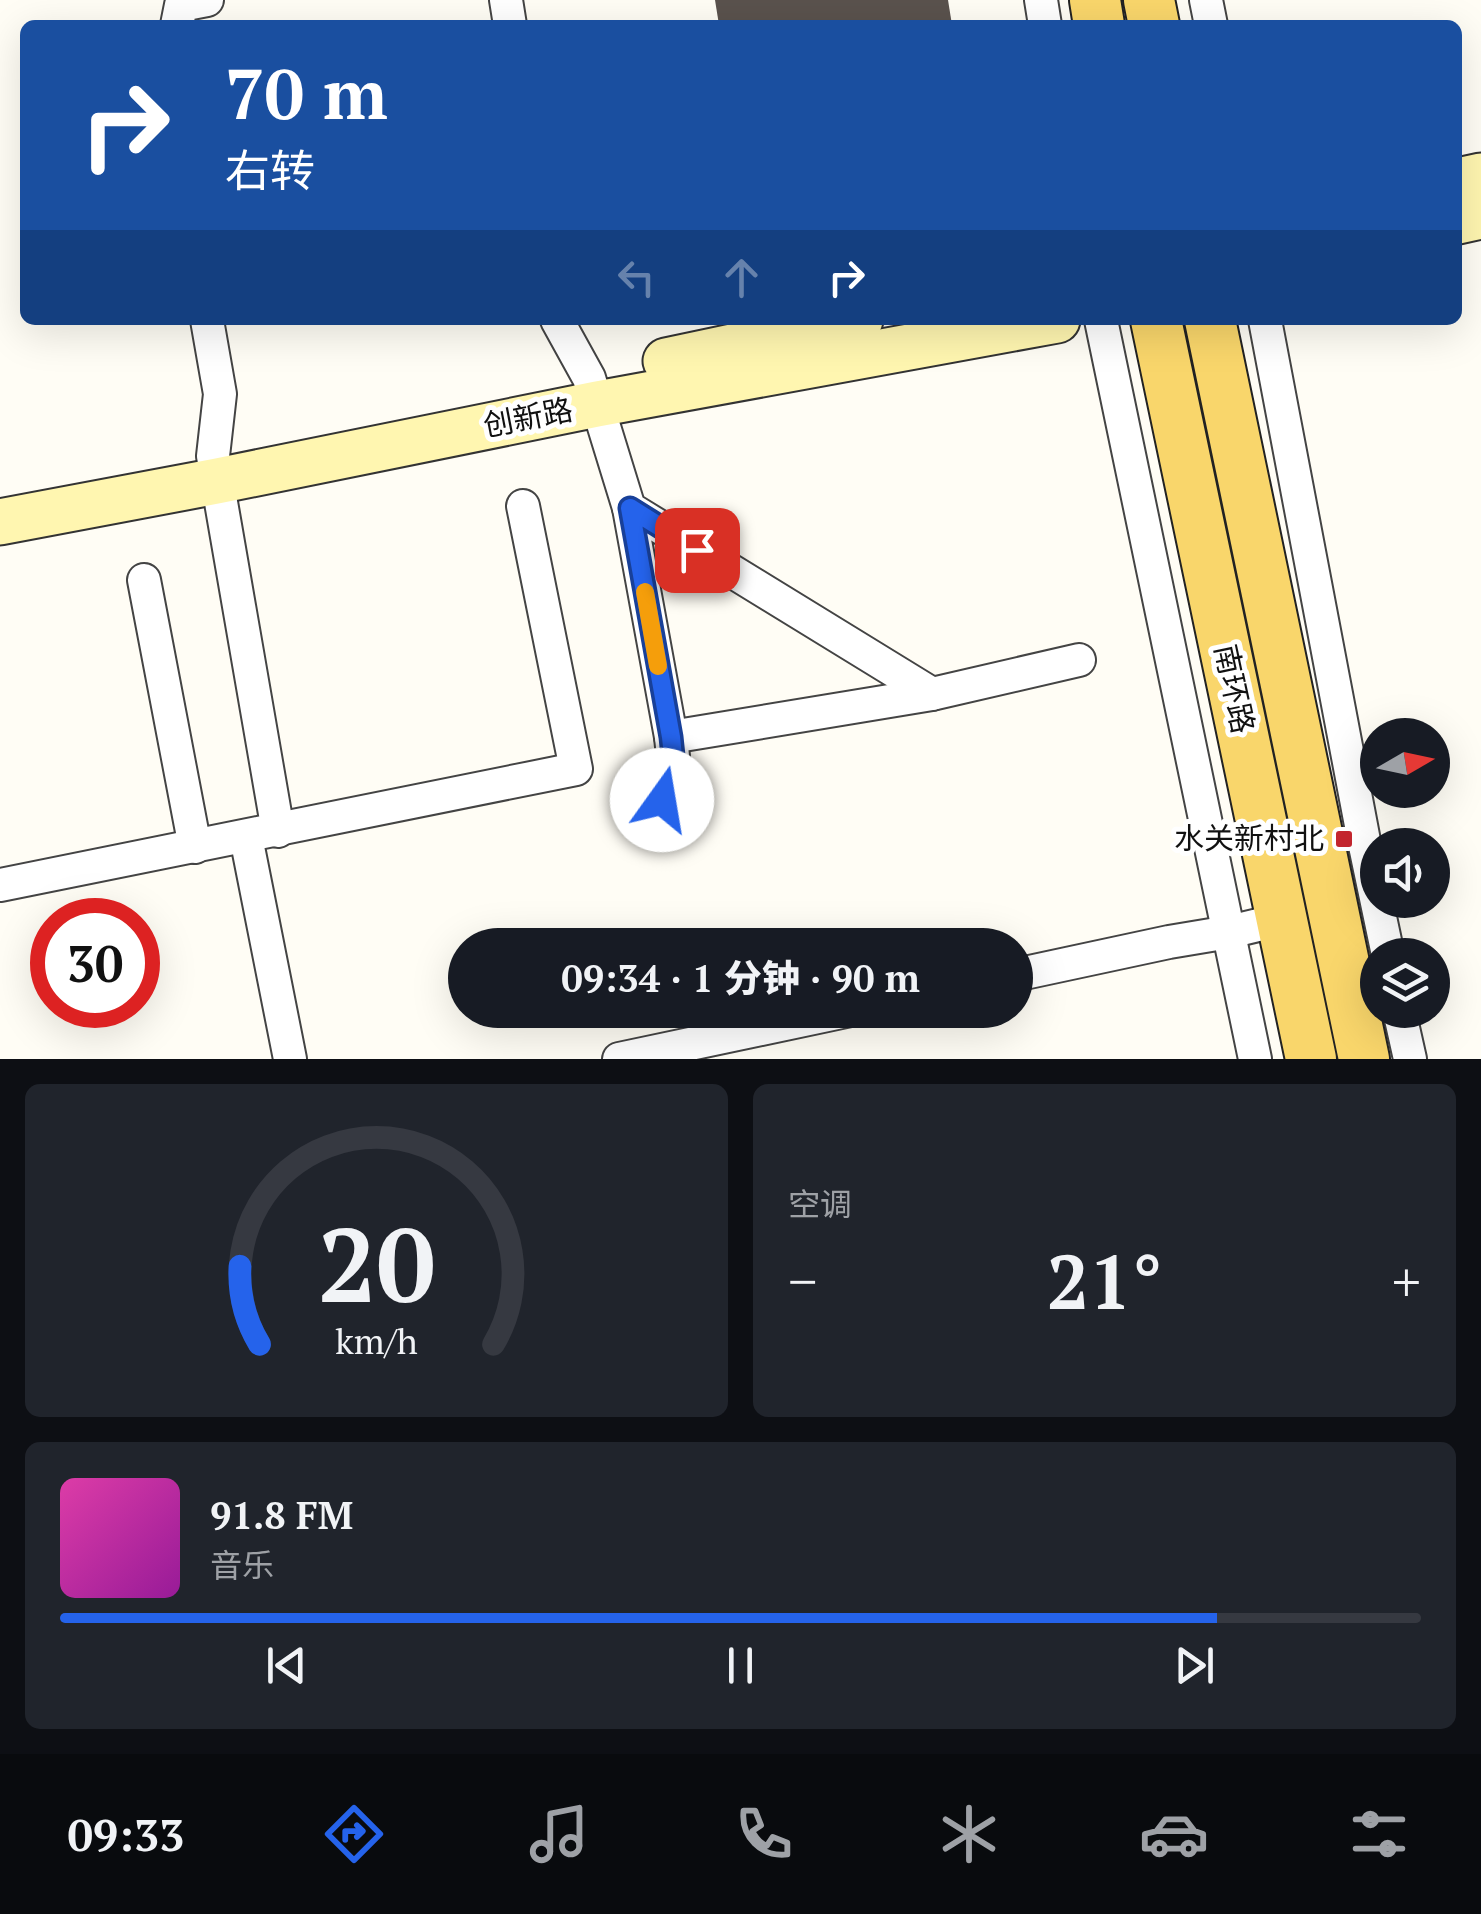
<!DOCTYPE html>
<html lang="zh">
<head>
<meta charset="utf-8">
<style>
  body { margin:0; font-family:"PT Serif","Noto Sans SC",serif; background:#20242c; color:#f1f3f6; height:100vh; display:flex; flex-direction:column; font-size:38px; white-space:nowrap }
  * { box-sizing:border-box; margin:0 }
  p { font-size:32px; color:#9ea1a6 }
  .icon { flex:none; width:55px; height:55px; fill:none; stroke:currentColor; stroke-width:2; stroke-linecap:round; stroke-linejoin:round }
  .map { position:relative; height:1059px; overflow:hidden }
  .side { display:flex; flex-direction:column; gap:25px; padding:25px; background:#0d0f14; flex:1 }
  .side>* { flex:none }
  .banner { position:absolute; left:20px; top:20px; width:1442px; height:305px; border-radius:15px; box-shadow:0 10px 40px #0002; background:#1a4fa0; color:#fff; overflow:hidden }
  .needle { width:65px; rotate:81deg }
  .fabs { position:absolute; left:1360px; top:718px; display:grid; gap:20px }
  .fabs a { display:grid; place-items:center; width:90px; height:90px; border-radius:50%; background:#171b24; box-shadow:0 10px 40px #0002; font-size:50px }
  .speed { position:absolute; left:30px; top:898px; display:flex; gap:20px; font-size:50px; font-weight:700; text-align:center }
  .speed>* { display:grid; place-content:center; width:130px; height:130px; border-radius:50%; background:#171b24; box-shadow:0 10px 40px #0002; line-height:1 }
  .speed .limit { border:15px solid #d22; background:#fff; color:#111 }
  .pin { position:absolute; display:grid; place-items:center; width:85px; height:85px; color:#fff; margin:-42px; border-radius:20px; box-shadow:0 5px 15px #0006 }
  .me { position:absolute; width:110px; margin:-55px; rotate:13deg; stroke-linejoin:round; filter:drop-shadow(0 0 8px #0008) }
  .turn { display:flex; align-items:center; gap:35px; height:210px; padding:0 40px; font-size:45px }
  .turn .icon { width:130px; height:130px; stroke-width:2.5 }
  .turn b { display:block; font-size:70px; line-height:85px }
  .lanes { display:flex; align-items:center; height:95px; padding:0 40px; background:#0003; justify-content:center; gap:50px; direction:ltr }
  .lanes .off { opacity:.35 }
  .big { font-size:75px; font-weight:800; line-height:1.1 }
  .side .card { flex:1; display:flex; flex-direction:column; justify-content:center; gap:15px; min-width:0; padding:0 35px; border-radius:15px; background:#20242c }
  .side .dial { align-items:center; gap:0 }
  .dial svg { height:260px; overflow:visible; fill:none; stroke:#363941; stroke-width:7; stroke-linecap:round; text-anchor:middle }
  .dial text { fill:#f1f3f6; stroke:none }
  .song { display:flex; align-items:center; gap:30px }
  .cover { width:120px; height:120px; border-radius:15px; background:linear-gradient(135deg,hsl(320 70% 55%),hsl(300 70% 35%)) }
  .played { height:10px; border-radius:5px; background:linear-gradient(90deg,#2563eb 85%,#363941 85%) }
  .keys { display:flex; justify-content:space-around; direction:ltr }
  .heat { display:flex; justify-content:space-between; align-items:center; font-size:55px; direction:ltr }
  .side .tiles { flex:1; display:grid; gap:25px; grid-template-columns:1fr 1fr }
  .card:last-child { grid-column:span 2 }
  .trip { position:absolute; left:448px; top:928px; width:585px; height:100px; border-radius:50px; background:#171b24; box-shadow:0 10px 40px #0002; font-weight:800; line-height:100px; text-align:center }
  .menu { display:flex; height:160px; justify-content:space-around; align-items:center; background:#090b0e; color:#9ea1a6 }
  .menu .icon { width:70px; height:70px }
  .menu .active { color:#2563eb }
  .menu b { font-size:45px; color:#f1f3f6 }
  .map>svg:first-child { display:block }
  .building { fill:#5a524d }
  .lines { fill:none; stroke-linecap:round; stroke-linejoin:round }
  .street-casing { stroke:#444; stroke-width:36 }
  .secondary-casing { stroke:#333; stroke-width:49 }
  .primary-casing { stroke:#222; stroke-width:54 }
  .street { stroke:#fff; stroke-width:32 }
  .secondary { stroke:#fff6b0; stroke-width:45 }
  .primary { stroke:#f9d66b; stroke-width:50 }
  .route-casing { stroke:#184099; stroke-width:25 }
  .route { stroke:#2563eb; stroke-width:18 }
  .slow { stroke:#f59e0b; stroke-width:18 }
  .poi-dot { fill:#c4262e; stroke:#fff; stroke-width:4 }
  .labels { text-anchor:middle; stroke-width:10; stroke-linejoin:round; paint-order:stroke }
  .street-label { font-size:30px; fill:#111; stroke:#fff }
  .poi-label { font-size:30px; fill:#111; stroke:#fff; text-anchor:end }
</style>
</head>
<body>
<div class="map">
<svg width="1481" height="1059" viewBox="0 0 1481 1059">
  <rect width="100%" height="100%" fill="#fffdf5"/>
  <path class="building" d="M 715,0 L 948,0 L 952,25 L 719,25 Z"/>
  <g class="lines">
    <g class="street-casing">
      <g id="street">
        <path d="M 506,0 L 510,25"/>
        <path d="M 1041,0 L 1045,25"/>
        <path d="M 1206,0 L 1211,25"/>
        <path d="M 177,25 L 181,5 L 207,0"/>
        <path d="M 207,320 L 220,394 L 213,456 L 278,831"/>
        <path d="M 557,320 L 589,378 L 629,508 L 932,694"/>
        <path d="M 1101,320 L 1255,1059"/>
        <path d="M 1265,320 L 1364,841 L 1388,955"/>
        <path d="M 629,508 L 671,737 L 674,766 L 662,800"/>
        <path d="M 144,580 L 195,847"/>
        <path d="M 671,737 L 932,694 L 1079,660"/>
        <path d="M 246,837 L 290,1059"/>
        <path d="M 0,885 L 576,769 L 523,506"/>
        <path d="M 1015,975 L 1169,942 L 1229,932 L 1283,919"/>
        <path d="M 1399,1010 L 1410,1059"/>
        <path d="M 619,1059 L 851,1010"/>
      </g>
    </g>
    <g class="secondary-casing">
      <g id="secondary">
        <path d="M 1458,181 L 1481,176"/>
        <path d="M 1458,221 L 1481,216"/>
        <path d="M 666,361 L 860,320"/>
        <path d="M 0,522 L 217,481 L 597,404 L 1057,320"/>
      </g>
    </g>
    <g class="primary-casing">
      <g id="primary">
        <path d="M 1095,0 L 1099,25"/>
        <path d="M 1149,0 L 1154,25"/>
        <path d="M 1156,320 L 1311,1059"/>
        <path d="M 1210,320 L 1364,1059"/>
      </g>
    </g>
    <use href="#street" class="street"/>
    <use href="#secondary" class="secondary"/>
    <use href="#primary" class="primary"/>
  </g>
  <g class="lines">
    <g class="route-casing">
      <path id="route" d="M 662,800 L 674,766 L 671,737 L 630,508 L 697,550"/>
    </g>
    <use href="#route" class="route"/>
    <path class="slow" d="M 645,592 L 658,666"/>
  </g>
  <rect class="poi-dot" x="1334" y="829" width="20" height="20" rx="5"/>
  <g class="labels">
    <g class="street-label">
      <text transform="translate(528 418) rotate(-11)" y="10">创新路</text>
      <text transform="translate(1234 689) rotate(78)" y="10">南环路</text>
    </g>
    <g class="poi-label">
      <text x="1324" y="849">水关新村北</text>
    </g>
  </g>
</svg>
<div class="fabs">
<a><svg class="needle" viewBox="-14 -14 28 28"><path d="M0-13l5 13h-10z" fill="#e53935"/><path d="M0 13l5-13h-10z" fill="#9ea1a6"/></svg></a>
<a><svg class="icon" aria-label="sound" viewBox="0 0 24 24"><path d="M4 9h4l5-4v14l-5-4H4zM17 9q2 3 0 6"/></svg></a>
<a><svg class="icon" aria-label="layers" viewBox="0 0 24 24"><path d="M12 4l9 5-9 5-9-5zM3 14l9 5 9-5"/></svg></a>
</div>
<div class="speed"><div class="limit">30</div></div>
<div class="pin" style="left:697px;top:550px;background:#d93025"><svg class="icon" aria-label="arrive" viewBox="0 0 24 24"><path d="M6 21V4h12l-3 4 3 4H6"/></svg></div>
<svg class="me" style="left:662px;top:800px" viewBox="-20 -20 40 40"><circle r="19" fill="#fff"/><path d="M0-13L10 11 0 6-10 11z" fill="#2563eb"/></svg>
<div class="trip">09:34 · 1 分钟 · 90 m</div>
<div class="banner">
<div class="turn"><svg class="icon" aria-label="right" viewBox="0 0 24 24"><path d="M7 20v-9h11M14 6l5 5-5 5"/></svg><div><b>70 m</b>右转</div></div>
<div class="lanes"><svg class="icon off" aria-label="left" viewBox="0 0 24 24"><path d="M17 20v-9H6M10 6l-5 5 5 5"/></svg><svg class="icon off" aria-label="ahead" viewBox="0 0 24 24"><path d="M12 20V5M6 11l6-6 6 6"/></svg><svg class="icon" aria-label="right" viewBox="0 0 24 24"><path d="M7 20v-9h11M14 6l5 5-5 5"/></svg></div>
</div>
</div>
<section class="side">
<div class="tiles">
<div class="card dial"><svg viewBox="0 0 100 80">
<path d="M14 69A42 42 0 1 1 86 69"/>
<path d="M14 69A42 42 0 0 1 8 45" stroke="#2563eb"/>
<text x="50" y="56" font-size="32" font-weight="700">20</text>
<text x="50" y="72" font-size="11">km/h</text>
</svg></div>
<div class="card"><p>空调</p>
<div class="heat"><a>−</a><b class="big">21°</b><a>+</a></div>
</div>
<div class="card">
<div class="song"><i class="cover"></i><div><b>91.8 FM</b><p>音乐</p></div></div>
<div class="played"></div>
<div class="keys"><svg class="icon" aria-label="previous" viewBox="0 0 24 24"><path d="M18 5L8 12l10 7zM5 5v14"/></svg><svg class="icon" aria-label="pause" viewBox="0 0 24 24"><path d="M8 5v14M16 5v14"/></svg><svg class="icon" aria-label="next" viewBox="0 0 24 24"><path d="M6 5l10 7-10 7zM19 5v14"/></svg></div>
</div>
</div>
</section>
<nav class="menu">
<b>09:33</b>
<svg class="icon active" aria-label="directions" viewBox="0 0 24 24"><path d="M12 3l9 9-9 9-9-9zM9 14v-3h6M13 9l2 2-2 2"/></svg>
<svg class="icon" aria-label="music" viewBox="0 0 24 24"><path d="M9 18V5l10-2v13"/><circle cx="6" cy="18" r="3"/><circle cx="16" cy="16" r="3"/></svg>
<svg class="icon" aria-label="phone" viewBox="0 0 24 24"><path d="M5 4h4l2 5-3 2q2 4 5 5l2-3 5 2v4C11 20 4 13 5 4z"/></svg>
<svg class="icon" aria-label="climate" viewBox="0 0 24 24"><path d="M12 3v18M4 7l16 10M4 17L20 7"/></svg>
<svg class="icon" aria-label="car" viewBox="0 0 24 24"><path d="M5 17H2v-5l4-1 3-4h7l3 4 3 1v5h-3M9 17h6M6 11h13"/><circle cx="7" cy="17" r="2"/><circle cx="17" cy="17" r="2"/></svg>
<svg class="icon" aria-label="filters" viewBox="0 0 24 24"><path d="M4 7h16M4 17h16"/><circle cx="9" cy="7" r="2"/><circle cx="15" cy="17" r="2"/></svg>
</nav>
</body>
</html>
